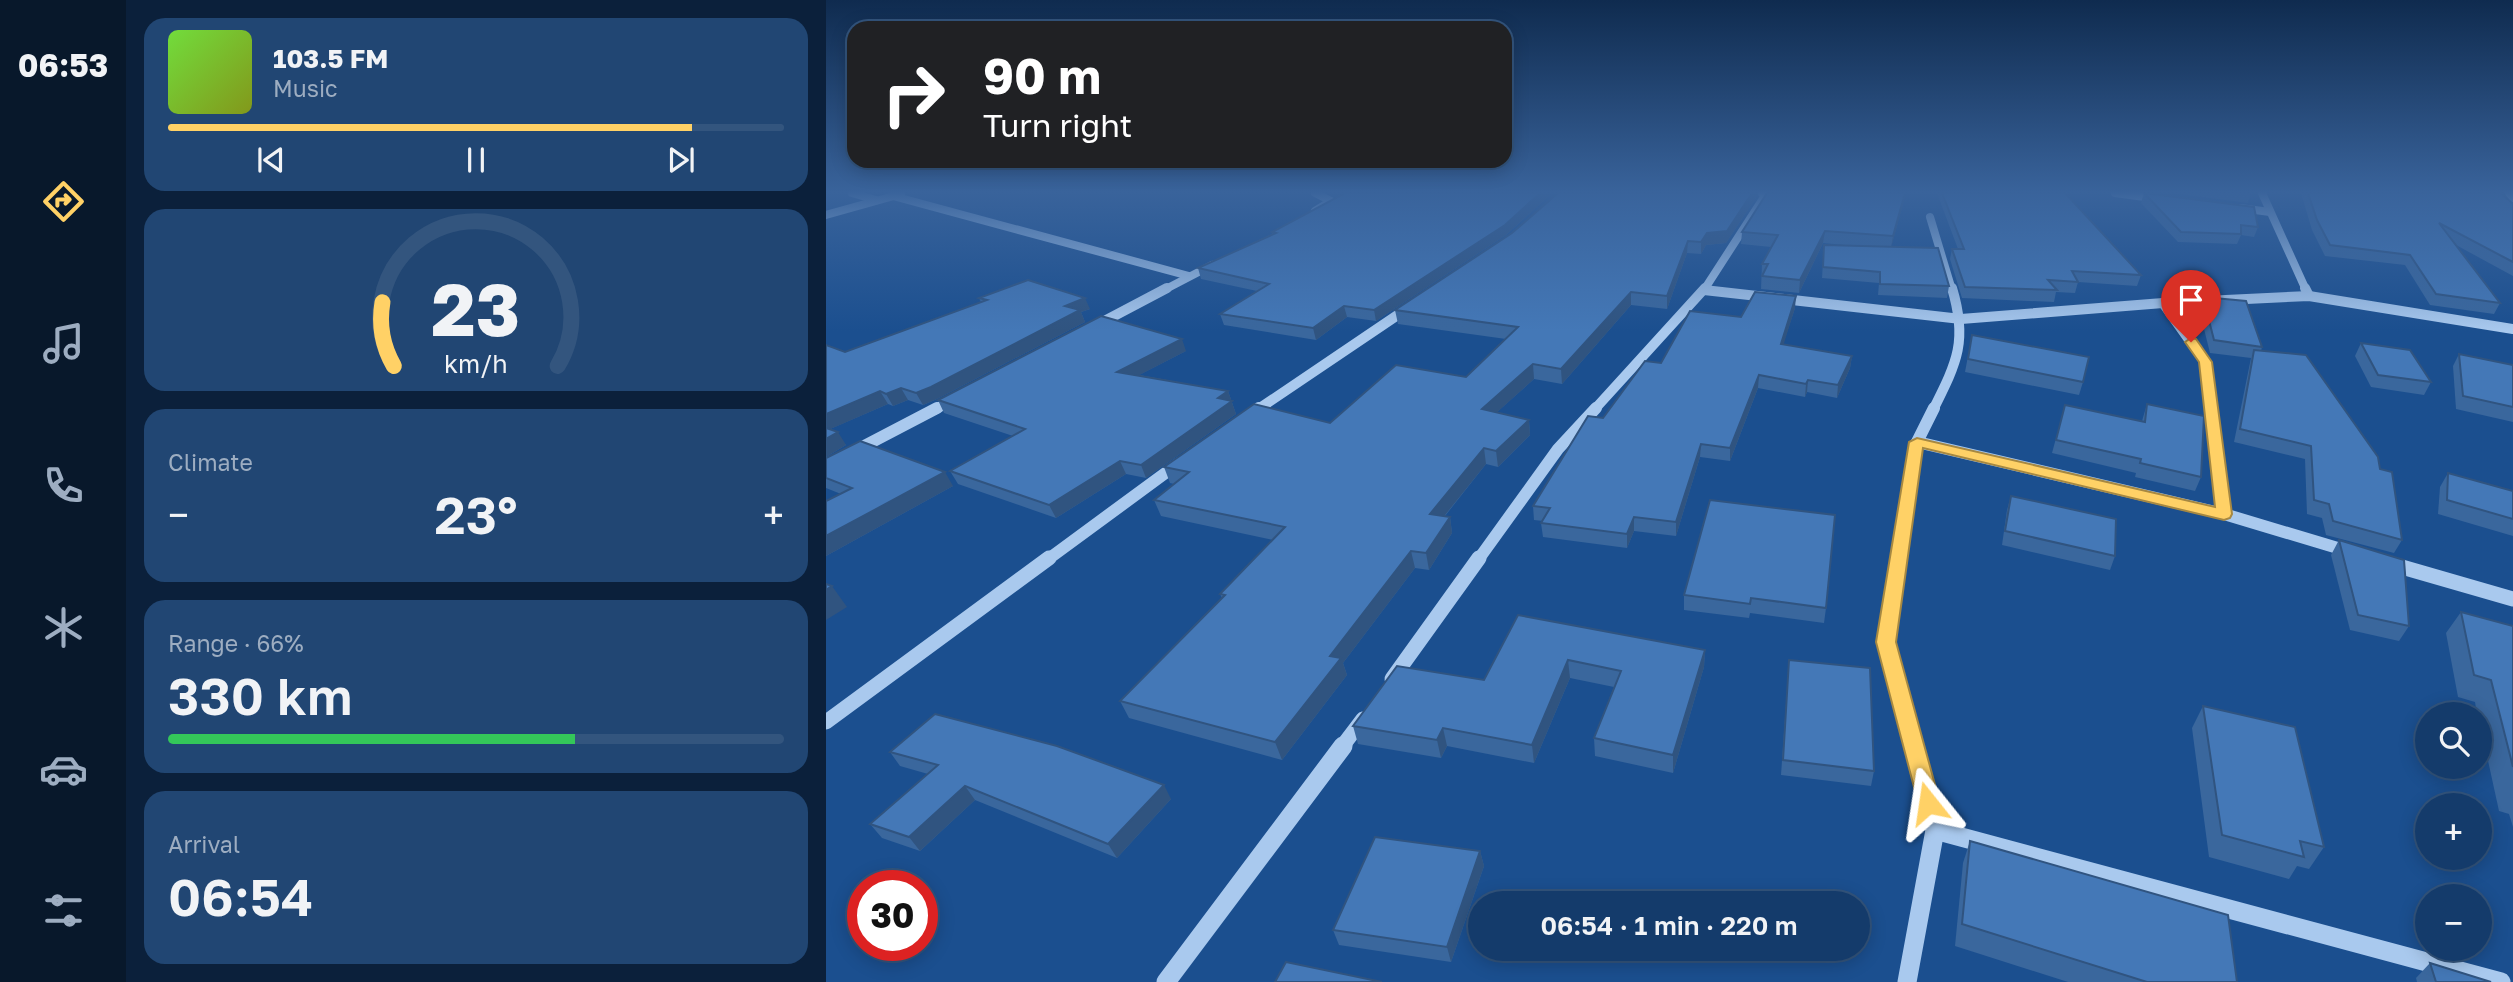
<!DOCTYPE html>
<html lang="en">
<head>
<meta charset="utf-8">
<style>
  body { margin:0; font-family:"Golos Text",sans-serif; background:#214673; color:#f1f3f6; height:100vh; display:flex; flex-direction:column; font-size:26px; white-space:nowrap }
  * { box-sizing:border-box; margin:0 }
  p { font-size:23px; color:#9dadc1 }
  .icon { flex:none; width:38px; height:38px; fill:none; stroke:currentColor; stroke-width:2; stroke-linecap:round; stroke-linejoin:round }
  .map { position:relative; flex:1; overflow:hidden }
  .details { display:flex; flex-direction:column; gap:18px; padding:18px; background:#0b203b; width:700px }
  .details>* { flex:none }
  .banner { position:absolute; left:21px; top:21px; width:665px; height:147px; border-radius:21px; box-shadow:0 4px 18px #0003,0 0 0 2px #33557e; background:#202124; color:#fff; overflow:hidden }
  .buttons { position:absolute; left:1589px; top:702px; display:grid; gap:14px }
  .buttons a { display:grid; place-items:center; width:77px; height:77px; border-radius:50%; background:#143b6b; box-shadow:0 4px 18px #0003,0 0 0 2px #33557e; font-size:35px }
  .speed { position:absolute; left:21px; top:870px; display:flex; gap:14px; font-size:35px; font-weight:700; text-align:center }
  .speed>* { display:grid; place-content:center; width:91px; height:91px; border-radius:50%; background:#143b6b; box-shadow:0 4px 18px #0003,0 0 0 2px #33557e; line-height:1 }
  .speed .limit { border:10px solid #d22; background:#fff; color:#111 }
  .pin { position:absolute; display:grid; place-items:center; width:60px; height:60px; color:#fff; margin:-72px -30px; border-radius:50% 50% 50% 0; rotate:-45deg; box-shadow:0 0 7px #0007 }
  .pin .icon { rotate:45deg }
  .me { position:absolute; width:77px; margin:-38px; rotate:345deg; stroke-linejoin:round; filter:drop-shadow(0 0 5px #0008) }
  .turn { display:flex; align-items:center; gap:24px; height:147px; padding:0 21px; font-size:32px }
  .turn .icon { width:91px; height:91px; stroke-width:2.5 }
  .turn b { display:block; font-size:49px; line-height:60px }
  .big { font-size:52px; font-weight:600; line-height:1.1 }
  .details .widget { flex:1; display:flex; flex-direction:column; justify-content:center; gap:10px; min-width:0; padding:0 24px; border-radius:21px; background:#214673 }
  .details .dial { align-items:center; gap:0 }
  .dial svg { height:182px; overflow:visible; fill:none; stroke:#33557e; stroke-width:7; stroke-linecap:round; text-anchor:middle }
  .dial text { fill:#f1f3f6; stroke:none }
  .song { display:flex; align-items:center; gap:21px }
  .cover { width:84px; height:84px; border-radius:10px; background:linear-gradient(135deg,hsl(100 70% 55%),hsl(70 70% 35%)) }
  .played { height:7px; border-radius:4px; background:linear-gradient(90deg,#ffd166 85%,#33557e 85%) }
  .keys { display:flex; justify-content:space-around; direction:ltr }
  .heat { display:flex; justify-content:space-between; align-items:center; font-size:38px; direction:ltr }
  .charge { height:10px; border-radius:5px; background:linear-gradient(90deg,#34c759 66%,#33557e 0) }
  .trip { position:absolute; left:642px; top:891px; width:402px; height:70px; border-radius:35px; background:#143b6b; box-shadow:0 4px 18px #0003,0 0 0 2px #33557e; font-weight:600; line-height:70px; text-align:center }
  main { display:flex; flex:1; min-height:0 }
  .tab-bar { display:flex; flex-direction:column; width:126px; justify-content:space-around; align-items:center; background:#08182b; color:#9dadc1 }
  .tab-bar .icon { width:49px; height:49px }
  .tab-bar .on { color:#ffd166 }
  .tab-bar b { font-size:32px; color:#f1f3f6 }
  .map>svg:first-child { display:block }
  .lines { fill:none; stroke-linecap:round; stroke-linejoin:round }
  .minor-far4 { stroke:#a9c9ee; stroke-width:8 }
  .minor-far3 { stroke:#a9c9ee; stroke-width:10 }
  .minor-far2 { stroke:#a9c9ee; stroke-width:12 }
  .minor-far1 { stroke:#a9c9ee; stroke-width:15 }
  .minor { stroke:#a9c9ee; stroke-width:19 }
  .wall { fill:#3a679d }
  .shaded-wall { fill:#305480 }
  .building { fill:#4478b7; stroke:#305480; stroke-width:2 }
  .route { fill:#ffd166; stroke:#a68842; stroke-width:2 }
</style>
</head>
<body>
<main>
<nav class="tab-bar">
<b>06:53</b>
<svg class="icon on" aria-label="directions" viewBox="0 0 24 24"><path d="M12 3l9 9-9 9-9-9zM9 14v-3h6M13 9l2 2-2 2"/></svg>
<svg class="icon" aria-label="music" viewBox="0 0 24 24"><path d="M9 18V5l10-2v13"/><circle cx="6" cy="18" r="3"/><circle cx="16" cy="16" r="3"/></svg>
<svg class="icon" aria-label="phone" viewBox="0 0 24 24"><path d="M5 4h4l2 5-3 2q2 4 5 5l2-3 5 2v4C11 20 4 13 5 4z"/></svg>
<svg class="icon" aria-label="climate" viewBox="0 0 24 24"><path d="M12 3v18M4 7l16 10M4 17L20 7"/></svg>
<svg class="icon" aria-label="car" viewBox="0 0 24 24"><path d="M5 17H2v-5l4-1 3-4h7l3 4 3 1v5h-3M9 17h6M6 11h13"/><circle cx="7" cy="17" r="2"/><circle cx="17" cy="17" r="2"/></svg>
<svg class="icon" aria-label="filters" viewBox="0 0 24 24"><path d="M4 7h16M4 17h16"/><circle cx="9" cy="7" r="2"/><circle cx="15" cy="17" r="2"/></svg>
</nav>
<section class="details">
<div class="widget">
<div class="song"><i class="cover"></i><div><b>103.5 FM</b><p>Music</p></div></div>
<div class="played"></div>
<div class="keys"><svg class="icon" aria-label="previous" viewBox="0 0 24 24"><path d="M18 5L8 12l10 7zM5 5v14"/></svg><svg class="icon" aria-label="pause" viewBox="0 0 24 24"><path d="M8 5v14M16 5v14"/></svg><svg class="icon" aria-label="next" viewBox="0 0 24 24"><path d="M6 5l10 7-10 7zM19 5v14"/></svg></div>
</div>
<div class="widget dial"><svg viewBox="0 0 100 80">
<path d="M14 69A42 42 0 1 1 86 69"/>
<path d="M14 69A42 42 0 0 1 9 41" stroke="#ffd166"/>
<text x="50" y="56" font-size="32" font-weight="700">23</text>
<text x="50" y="72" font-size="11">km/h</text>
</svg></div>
<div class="widget"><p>Climate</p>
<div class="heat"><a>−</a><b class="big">23°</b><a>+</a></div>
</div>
<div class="widget"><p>Range · 66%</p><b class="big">330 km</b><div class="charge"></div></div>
<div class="widget"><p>Arrival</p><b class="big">06:54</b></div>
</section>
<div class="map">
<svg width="1687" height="982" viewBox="0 0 1687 982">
  <rect width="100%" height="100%" fill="#1b4f8f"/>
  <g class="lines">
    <g class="minor-far4">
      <path d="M 26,193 L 50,200"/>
      <path d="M 489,193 L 505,201 L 489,211"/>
      <path d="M 1289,193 L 1333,199"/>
      <path d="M 1436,193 L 1480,290"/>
      <path d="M 1683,193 L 1687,198"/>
      <path d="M 67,196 L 363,276"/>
      <path d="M 1414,208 L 1444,212"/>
      <path d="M 0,215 L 75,194"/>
      <path d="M 1104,217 L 1126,290"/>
      <path d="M 338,290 L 386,265"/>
      <path d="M 878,290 L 940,194 L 936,193"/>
    </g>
    <g class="minor-far3">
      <path d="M 1479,288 L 1483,296"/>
      <path d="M 878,290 L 1135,319 L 1337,303 L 1483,296 L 1687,329"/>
      <path d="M 1337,303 L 1379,362 L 1385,410"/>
      <path d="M 269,326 L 341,288"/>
      <path d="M 108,410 L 129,399"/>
      <path d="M 431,410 L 582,308"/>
      <path d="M 768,410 L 879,288"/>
      <path d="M 1107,410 C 1131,362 1142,341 1126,288"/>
    </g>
    <g class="minor-far2">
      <path d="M 1385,408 L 1398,514"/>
      <path d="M 423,415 L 433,408"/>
      <path d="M 1091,442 L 1398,514 L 1525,552"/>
      <path d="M 0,466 L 111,408"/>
      <path d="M 221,560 L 353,463"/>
      <path d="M 652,560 L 732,449 L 770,408"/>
      <path d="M 1073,560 L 1091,442 L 1108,408"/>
    </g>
    <g class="minor-far1">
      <path d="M 1073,558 L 1060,642 L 1088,748"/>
      <path d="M 1562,563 L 1687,599"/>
      <path d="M 566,679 L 653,558"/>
      <path d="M 0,722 L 223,558"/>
      <path d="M 515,748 L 537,719"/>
    </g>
    <g class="minor">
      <path d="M 1109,830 L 1675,982"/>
      <path d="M 340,982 L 517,746"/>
      <path d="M 1081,982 L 1109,830 L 1087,746"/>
    </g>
  </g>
  <g class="wall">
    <path d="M 519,193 L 726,193 L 680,235 L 550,321 L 521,317 L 490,340 L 398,325 L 394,314 L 431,291 L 375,279 L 372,268 L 446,234 L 446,232 Z"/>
    <path d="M 732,193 L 931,193 L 931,196 L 900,243 L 880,245 L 875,254 L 861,253 L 841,309 L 805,305 L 736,384 L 708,379 L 671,412 L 703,420 L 704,435 L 672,467 L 660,464 L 619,516 L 624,517 L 626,533 L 603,570 L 589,568 L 517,663 L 521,675 L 456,760 L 303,718 L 294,701 L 396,598 L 394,594 L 447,540 L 335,516 L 328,500 L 348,484 L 344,483 L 338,467 L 504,423 L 640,377 L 680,339 L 572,324 L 569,310 L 686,233 Z"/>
    <path d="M 941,193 L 1080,193 L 1065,247 L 1123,286 L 1121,298 L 1052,295 L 1053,283 L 996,278 L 998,245 L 1029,246 L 997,243 L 973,293 L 935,289 L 936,264 L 945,247 L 915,244 L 916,232 Z"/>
    <path d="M 1111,193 L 1239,193 L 1315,275 L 1311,286 L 1252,282 L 1249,293 L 1230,292 L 1228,302 L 1136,298 L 1124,259 L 1126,249 L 1132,249 Z"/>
    <path d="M 1318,193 L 1432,227 L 1428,237 L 1415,235 L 1411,244 L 1352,242 L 1315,203 Z"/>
    <path d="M 1347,193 L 1425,193 L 1422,203 Z"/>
    <path d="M 1475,193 L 1675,193 L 1687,204 L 1687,276 L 1630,245 L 1674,303 L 1668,314 L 1604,305 L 1579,265 L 1499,256 L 1486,230 Z"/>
    <path d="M 1377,297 L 1436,347 L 1435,351 L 1554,469 L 1576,540 L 1568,553 L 1500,535 L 1496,518 L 1481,514 L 1479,459 L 1408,442 L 1425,358 L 1384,353 L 1373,309 Z"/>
    <path d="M 153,298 L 264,309 L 255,312 L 259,322 L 111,399 L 97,405 L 82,400 L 67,406 L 62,404 L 4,429 L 20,445 L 0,457 L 0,345 L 19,352 L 155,302 Z"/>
    <path d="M 969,308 L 957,344 L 1026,356 L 1024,368 L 1011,398 L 981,392 L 979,397 L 932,388 L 904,461 L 874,457 L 850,536 L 808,531 L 801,548 L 717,537 L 715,523 L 717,521 L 708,520 L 707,506 L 777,418 L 835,363 L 915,317 Z"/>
    <path d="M 1146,335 L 1257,382 L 1253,395 L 1139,372 Z"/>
    <path d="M 1535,343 L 1605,382 L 1598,395 L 1545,387 L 1529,356 Z"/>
    <path d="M 360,351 L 313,375 L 402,391 L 410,414 L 320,478 L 300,474 L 230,518 L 132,484 L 124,471 L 187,436 L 118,413 L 112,400 Z"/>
    <path d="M 1633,354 L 1687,365 L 1687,422 L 1630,409 L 1627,366 Z"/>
    <path d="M 1321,404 L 1375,477 L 1369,491 L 1309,477 L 1310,473 L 1226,453 L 1239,405 L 1316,421 Z"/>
    <path d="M 0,458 L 127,486 L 0,556 L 0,501 L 15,494 L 0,488 Z"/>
    <path d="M 1622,473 L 1687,491 L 1687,536 L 1612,514 L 1614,487 Z"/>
    <path d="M 1185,496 L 1289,556 L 1284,570 L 1176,545 L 1181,510 Z"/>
    <path d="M 884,500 L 1000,608 L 998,623 L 924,613 L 923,618 L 858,610 L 858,595 Z"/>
    <path d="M 1513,540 L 1583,626 L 1573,641 L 1524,630 L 1505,555 Z"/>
    <path d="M 1635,612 L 1687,626 L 1687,827 L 1683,814 L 1673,811 L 1654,724 L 1654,714 L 1651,714 L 1649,702 L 1632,697 L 1620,633 Z"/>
    <path d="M 692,615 L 879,650 L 878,667 L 847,773 L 769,756 L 768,738 L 788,687 L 744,678 L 708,763 L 621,746 L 615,758 L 532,744 L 527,726 L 658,680 Z"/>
    <path d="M 963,660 L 1048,771 L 1045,786 L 955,775 Z"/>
    <path d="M 1377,706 L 1498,847 L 1483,869 L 1471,866 L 1463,879 L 1383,857 L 1366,728 Z"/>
    <path d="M 64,752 L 345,799 L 291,858 L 149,800 L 94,851 L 56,838 L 44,824 L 102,774 L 74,766 Z"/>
    <path d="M 1144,841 L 1411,982 L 1242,982 L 1129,946 L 1137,863 Z"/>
    <path d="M 654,851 L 658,866 L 625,962 L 513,945 L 507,930 Z"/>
    <path d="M 1604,963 L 1665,982 L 1591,982 L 1590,978 Z"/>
  </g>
  <g class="shaded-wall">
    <path d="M 714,193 L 726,193 L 680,235 L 550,321 L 548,310 Z"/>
    <path d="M 926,193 L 931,193 L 931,196 L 900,243 L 880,245 L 875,254 L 875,242 L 881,233 Z"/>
    <path d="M 1079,193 L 1080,193 L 1065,248 L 1067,236 Z"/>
    <path d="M 999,231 L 997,243 L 973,293 L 974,280 Z"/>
    <path d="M 862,241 L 861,253 L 841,309 L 841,296 Z"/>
    <path d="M 805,292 L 805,305 L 736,384 L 735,369 Z"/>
    <path d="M 970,296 L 969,308 L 954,356 L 955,344 Z"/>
    <path d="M 259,298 L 264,309 L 255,312 L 259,322 L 111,399 L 97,405 L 90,393 L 239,306 Z"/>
    <path d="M 518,306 L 521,317 L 490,340 L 487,328 Z"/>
    <path d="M 356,339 L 360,351 L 296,384 L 291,372 Z"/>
    <path d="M 1026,356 L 1024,368 L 1011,398 L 1012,385 Z"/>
    <path d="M 707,364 L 708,379 L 658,424 L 656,409 Z"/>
    <path d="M 933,375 L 932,388 L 904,461 L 904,448 Z"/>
    <path d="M 982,380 L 981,392 L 979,397 L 980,384 Z"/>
    <path d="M 75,388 L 82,400 L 67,406 L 60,394 Z"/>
    <path d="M 54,391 L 62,404 L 0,431 L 0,414 Z"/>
    <path d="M 402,391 L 410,414 L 320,478 L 315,465 L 392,398 Z"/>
    <path d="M 703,420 L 704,435 L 672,467 L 670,451 Z"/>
    <path d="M 12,432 L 20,445 L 0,457 L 0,439 Z"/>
    <path d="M 875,444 L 874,457 L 850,536 L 850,522 Z"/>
    <path d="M 658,448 L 660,464 L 607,530 L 604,514 Z"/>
    <path d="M 294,461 L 300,474 L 230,518 L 223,505 Z"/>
    <path d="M 119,472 L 127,486 L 0,556 L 0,536 Z"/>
    <path d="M 624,517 L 626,533 L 603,570 L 600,553 Z"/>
    <path d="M 808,517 L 808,531 L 801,548 L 801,534 Z"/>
    <path d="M 585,551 L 589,568 L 517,663 L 521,675 L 456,760 L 449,742 L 504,656 Z"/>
    <path d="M 6,586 L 21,607 L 0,620 L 0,590 Z"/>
    <path d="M 879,650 L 878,667 L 847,773 L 847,755 Z"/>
    <path d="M 742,660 L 744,678 L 708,763 L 706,745 Z"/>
    <path d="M 617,728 L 621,746 L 615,758 L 611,740 Z"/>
    <path d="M 338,785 L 345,799 L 291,858 L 282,844 Z"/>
    <path d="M 139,786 L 149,800 L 94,851 L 83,837 Z"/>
    <path d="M 654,851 L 658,866 L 625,962 L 621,947 Z"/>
  </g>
  <g class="building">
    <path d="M 519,193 L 714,193 L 679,225 L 548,310 L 518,306 L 487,328 L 394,314 L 443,284 L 372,268 L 450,233 L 446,232 Z"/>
    <path d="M 732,193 L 926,193 L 901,231 L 881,233 L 875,242 L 862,241 L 841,296 L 805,292 L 735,369 L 707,364 L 656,409 L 703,420 L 670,451 L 658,448 L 604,514 L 624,517 L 600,553 L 585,551 L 504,656 L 515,658 L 449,742 L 294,701 L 399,595 L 394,594 L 459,527 L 328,500 L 363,472 L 338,467 L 428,404 L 504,423 L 570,365 L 640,377 L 692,327 L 569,310 L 686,233 Z"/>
    <path d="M 941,193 L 1079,193 L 1067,236 L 999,231 L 974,280 L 936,276 L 942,264 L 936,264 L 952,235 L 916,232 Z"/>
    <path d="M 1116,193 L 1239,193 L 1315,275 L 1246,271 L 1252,282 L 1222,280 L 1231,290 L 1139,287 L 1126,249 L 1138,249 Z"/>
    <path d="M 1318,193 L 1428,207 L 1432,227 L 1415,225 L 1415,234 L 1355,232 Z"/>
    <path d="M 1482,193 L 1675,193 L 1687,204 L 1687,262 L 1613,223 L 1674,303 L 1610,294 L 1584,255 L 1504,245 L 1491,220 Z"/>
    <path d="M 998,245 L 1112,248 L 1123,286 L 1054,284 L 1054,272 L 997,267 Z"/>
    <path d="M 202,280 L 259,298 L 239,306 L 254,310 L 105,387 L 90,393 L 75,388 L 60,394 L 54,391 L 0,414 L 0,345 L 19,352 L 161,300 L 153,298 Z"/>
    <path d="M 929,292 L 970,296 L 955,344 L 1026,356 L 1012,385 L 982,380 L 980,384 L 933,375 L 904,448 L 875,444 L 850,522 L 808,517 L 801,534 L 715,523 L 724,508 L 707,506 L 762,416 L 777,418 L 819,361 L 835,363 L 864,311 L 915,317 Z"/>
    <path d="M 1377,297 L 1420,301 L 1436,347 L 1388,340 Z"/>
    <path d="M 275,316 L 356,339 L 291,372 L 402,391 L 392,398 L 406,401 L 315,465 L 294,461 L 223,505 L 124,471 L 199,429 L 112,400 Z"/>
    <path d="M 1146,335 L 1263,357 L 1257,382 L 1142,359 Z"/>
    <path d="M 1535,343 L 1584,350 L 1605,382 L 1552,375 Z"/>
    <path d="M 1428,350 L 1480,355 L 1552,457 L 1554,469 L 1566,472 L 1576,540 L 1507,521 L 1503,504 L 1488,500 L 1485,446 L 1414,429 Z"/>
    <path d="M 1633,354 L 1687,365 L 1687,407 L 1637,396 Z"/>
    <path d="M 1321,404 L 1378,416 L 1375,477 L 1314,463 L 1315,459 L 1230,440 L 1239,405 L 1319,422 Z"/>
    <path d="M 0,428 L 12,432 L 0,439 Z"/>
    <path d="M 34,441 L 119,472 L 0,536 L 0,501 L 26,488 L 0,478 L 0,458 Z"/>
    <path d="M 1622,473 L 1687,491 L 1687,519 L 1621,500 Z"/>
    <path d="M 1185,496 L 1290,519 L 1289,556 L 1179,531 Z"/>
    <path d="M 884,500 L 1009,515 L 1000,608 L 925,598 L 924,604 L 858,595 Z"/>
    <path d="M 1513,540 L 1578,560 L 1583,626 L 1532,615 Z"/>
    <path d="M 0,584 L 6,586 L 0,590 Z"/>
    <path d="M 1635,612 L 1687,626 L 1687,767 L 1665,680 L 1648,675 Z"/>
    <path d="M 692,615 L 879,650 L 847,755 L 768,738 L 795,671 L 742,660 L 706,745 L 617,728 L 611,740 L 527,726 L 571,666 L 658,680 Z"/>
    <path d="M 963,660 L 1044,668 L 1048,771 L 957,760 Z"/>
    <path d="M 1377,706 L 1469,727 L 1498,847 L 1474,841 L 1478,857 L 1396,835 Z"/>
    <path d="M 109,714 L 231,746 L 338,785 L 282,844 L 139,786 L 83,837 L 44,824 L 112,765 L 64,752 Z"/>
    <path d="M 549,837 L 654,851 L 621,947 L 507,930 Z"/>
    <path d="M 1144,841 L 1402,915 L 1411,982 L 1321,982 L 1136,924 Z"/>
    <path d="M 460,962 L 556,982 L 449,982 Z"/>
    <path d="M 1604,963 L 1665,982 L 1610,982 Z"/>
  </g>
  <linearGradient id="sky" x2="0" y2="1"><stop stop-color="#0f2b4f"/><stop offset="0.58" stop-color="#39639b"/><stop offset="1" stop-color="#39639b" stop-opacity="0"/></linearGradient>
  <rect width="1687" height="331" fill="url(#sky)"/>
  <path class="route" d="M 1365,338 L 1370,339 L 1386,362 L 1406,514 L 1404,518 L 1398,520 L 1097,448 L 1070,642 L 1114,803 L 1110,810 L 1102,813 L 1094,810 L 1050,642 L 1083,442 L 1091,438 L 1389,507 L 1373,362 L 1359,342 Z"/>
</svg>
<div class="buttons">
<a><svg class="icon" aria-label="search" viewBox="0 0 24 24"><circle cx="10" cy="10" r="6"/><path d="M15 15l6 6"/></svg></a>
<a>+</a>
<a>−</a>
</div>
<div class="speed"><div class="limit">30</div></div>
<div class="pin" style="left:1365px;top:342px;background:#d93025"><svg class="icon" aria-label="arrive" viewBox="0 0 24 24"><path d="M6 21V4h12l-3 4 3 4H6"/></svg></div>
<svg class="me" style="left:1102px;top:803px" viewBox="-20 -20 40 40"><path d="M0-17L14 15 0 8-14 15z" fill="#ffd166" stroke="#fff" stroke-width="4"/></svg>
<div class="trip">06:54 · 1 min · 220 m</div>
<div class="banner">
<div class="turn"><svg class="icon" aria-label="right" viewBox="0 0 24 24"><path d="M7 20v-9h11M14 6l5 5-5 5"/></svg><div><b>90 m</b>Turn right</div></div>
</div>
</div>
</main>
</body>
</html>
